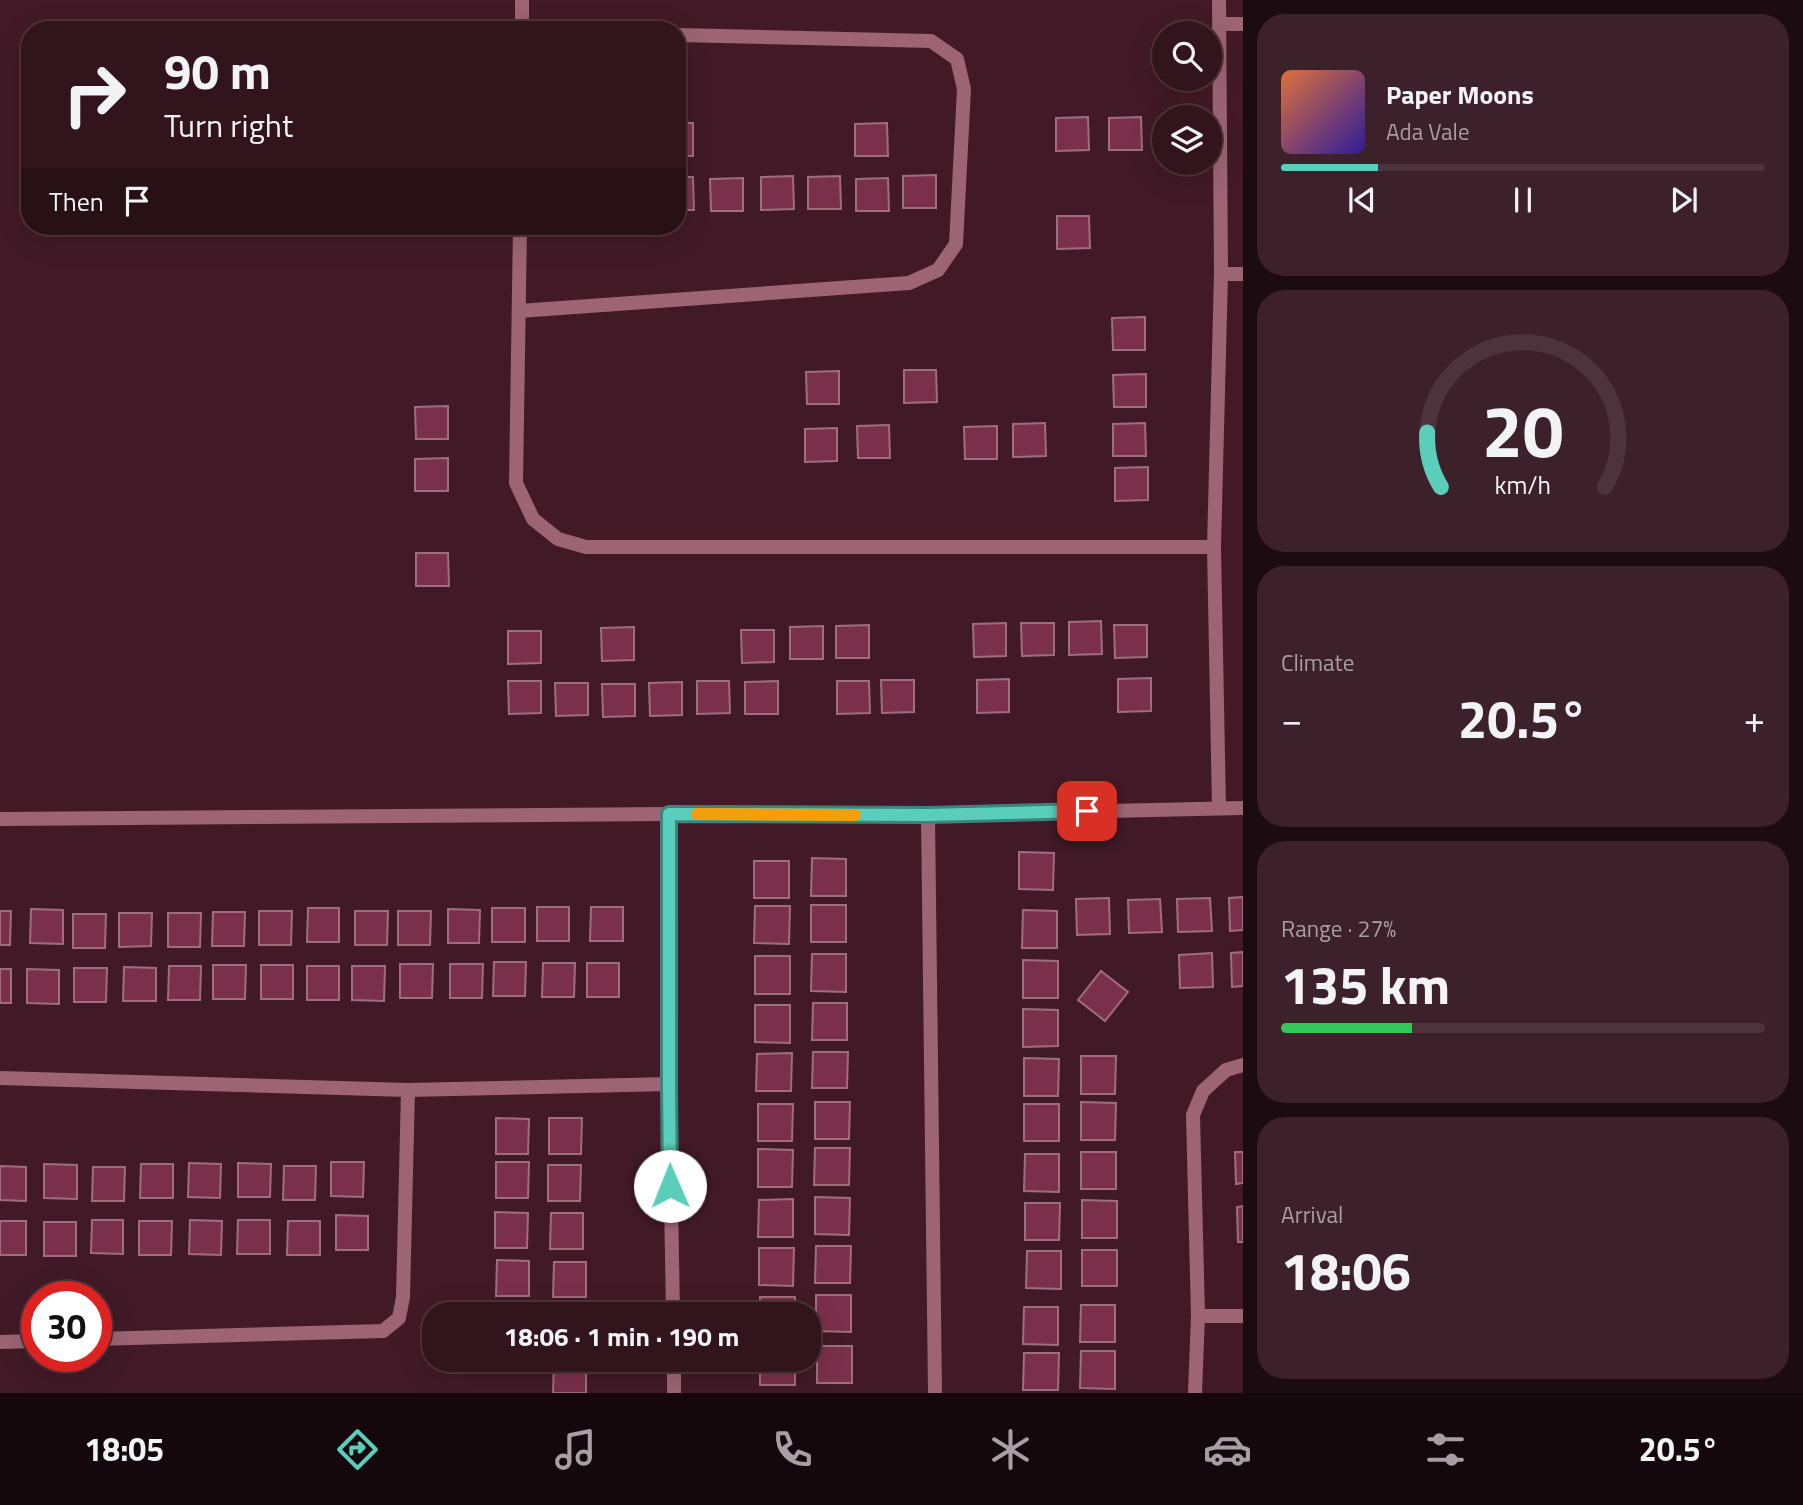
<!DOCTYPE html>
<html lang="en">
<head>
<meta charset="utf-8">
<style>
  body { margin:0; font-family:"Titillium Web",sans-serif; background:#3d212a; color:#f1f3f6; height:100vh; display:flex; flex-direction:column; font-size:26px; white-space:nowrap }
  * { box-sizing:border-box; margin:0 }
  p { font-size:23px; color:#a89ea4 }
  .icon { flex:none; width:38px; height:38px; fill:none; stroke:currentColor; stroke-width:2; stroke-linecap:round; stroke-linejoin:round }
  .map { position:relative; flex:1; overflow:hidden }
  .panel { display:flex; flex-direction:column; gap:14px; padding:14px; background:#1c0b10; width:560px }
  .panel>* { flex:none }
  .banner { position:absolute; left:21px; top:21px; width:665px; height:214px; border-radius:28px; box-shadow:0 7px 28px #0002,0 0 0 2px #4d333b; background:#32141d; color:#f1f3f6; overflow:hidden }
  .controls { position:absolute; left:1152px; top:21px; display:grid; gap:14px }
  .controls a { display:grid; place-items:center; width:70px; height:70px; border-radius:50%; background:#32141d; box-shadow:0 7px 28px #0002,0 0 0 2px #4d333b; font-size:35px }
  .speed { position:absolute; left:21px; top:1281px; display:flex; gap:14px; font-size:35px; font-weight:700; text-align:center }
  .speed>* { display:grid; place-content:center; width:91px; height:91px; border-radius:50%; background:#32141d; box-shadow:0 7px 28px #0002,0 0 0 2px #4d333b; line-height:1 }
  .speed .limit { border:10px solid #d22; background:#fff; color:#111 }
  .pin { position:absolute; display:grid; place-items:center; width:60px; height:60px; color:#fff; margin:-30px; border-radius:14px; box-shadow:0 4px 10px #0006 }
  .me { position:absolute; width:77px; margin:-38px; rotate:359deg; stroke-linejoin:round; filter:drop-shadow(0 0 5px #0008) }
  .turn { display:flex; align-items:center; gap:24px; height:147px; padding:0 28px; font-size:32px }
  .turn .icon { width:91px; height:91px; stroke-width:2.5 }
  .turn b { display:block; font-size:49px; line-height:60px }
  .then { display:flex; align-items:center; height:66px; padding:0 28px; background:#0003; gap:14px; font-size:26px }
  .big { font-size:52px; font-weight:700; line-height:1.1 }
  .panel .tile { flex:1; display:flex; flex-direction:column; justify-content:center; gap:10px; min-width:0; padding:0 24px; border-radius:28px; background:#3d212a }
  .panel .dial { align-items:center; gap:0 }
  .dial svg { height:182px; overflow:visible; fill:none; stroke:#4d333b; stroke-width:7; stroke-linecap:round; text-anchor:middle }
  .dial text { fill:#f1f3f6; stroke:none }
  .song { display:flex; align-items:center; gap:21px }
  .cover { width:84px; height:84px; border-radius:10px; background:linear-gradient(135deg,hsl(20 70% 55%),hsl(250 70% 35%)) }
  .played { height:7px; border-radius:4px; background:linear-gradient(90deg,#5bcebb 20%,#4d333b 20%) }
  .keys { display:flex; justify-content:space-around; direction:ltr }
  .heat { display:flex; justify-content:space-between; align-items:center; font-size:38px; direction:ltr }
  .charge { height:10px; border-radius:5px; background:linear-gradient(90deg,#34c759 27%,#4d333b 0) }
  .trip { position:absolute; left:422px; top:1302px; width:399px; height:70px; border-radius:28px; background:#32141d; box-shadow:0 7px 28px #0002,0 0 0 2px #4d333b; font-weight:700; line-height:70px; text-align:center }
  .dock { display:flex; height:112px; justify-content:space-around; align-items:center; background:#14080c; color:#a89ea4 }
  .dock .icon { width:49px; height:49px }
  .dock .selected { color:#5bcebb }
  .dock b { font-size:32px; color:#f1f3f6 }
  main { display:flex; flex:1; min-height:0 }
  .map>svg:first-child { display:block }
  .building { fill:#7a304a; stroke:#9f6e7b; stroke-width:2 }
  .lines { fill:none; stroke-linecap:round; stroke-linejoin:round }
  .street { stroke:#9c6474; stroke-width:14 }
  .route-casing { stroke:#3b867a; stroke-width:18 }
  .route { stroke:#5bcebb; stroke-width:12 }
  .slow { stroke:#f59e0b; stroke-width:12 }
</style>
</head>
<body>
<main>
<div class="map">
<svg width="1243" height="1393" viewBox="0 0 1243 1393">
  <rect width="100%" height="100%" fill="#421a27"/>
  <g class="building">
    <path d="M 1088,117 L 1089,150 L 1056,151 L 1056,118 Z"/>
    <path d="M 1141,117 L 1142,150 L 1109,150 L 1109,118 Z"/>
    <rect x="677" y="123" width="16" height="33"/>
    <path d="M 887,123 L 888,156 L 855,156 L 855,124 Z"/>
    <path d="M 936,175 L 936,208 L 903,208 L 903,176 Z"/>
    <path d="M 793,176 L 794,209 L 761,210 L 761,177 Z"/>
    <path d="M 840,176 L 841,209 L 808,209 L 808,177 Z"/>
    <path d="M 677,177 L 693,177 L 694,210 L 677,210 Z"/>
    <path d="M 743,178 L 743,211 L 711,211 L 710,179 Z"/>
    <path d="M 888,178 L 889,211 L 856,211 L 856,179 Z"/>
    <path d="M 1057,216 L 1089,216 L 1090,248 L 1057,249 Z"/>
    <path d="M 1145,317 L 1145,350 L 1113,350 L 1112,318 Z"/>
    <path d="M 904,370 L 936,370 L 937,402 L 904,403 Z"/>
    <path d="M 839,371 L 839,404 L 807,404 L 806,372 Z"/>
    <path d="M 1146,374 L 1146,407 L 1114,407 L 1113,375 Z"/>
    <path d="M 448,406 L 448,439 L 416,439 L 415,407 Z"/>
    <path d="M 1045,423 L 1046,456 L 1013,457 L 1013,424 Z"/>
    <path d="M 1145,423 L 1146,456 L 1113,456 L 1113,424 Z"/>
    <path d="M 889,425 L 890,458 L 858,458 L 857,426 Z"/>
    <path d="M 997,426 L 997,459 L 965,459 L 964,427 Z"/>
    <path d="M 837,428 L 837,461 L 805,462 L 805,429 Z"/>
    <path d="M 448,458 L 448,491 L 415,491 L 415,459 Z"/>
    <path d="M 1148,467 L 1148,500 L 1115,501 L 1115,468 Z"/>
    <path d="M 416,553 L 448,553 L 449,586 L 416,586 Z"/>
    <path d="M 1101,621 L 1102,654 L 1069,655 L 1069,622 Z"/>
    <path d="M 1006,623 L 1006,656 L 974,657 L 973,624 Z"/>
    <path d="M 1021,623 L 1054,623 L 1054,655 L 1022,656 Z"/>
    <path d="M 869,625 L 869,658 L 836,658 L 836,626 Z"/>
    <path d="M 1114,625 L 1147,625 L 1147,657 L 1115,658 Z"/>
    <path d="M 823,626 L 823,659 L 790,659 L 790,627 Z"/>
    <path d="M 634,627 L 634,660 L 602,661 L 601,628 Z"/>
    <path d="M 741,630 L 774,630 L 774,662 L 742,663 Z"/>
    <path d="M 508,631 L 541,631 L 541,663 L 508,664 Z"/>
    <path d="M 1151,678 L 1151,711 L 1118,712 L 1118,679 Z"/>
    <path d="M 1009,679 L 1009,712 L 977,713 L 977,680 Z"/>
    <path d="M 881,680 L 914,680 L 914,712 L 882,713 Z"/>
    <path d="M 508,681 L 541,681 L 541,713 L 509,714 Z"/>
    <path d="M 697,681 L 729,681 L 730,713 L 697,714 Z"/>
    <path d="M 778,681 L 778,714 L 745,714 L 745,682 Z"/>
    <path d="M 837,681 L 869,681 L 870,713 L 837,714 Z"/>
    <path d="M 682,682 L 682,715 L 650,716 L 649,683 Z"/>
    <path d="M 555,683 L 588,683 L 588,715 L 556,716 Z"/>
    <path d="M 602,684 L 635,684 L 635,716 L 603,717 Z"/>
    <path d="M 1019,852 L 1054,853 L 1053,890 L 1019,889 Z"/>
    <path d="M 812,858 L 846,859 L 846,896 L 811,896 Z"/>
    <rect x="754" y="861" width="35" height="37"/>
    <path d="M 1243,897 L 1243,930 L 1230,931 L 1229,898 Z"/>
    <path d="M 1109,898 L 1110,934 L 1077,935 L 1076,899 Z"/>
    <path d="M 1210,898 L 1212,931 L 1178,932 L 1177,899 Z"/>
    <path d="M 1160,899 L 1162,932 L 1129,933 L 1128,900 Z"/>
    <rect x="811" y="905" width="35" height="37"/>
    <path d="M 755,906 L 790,906 L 789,944 L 754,943 Z"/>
    <rect x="537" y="907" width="32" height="34"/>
    <path d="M 591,907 L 623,907 L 623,941 L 590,941 Z"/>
    <path d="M 308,908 L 339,908 L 339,942 L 307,942 Z"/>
    <rect x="492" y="908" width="33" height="34"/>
    <path d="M 31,909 L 63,910 L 63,944 L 30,943 Z"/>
    <path d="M 448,909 L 480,910 L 479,943 L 448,943 Z"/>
    <path d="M 1023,910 L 1057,911 L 1057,948 L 1022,948 Z"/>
    <path d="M 0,911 L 11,911 L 10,945 L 0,945 Z"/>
    <path d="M 259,911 L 292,911 L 291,945 L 259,945 Z"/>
    <path d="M 355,911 L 388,911 L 387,945 L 355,945 Z"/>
    <path d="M 398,911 L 431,911 L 430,945 L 398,945 Z"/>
    <path d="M 213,912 L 245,912 L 244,946 L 212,946 Z"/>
    <path d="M 119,913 L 152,913 L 151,946 L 119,947 Z"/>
    <path d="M 168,913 L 201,913 L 200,947 L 168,947 Z"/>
    <path d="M 73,914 L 106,914 L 105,948 L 73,948 Z"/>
    <path d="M 1243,952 L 1243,986 L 1232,987 L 1231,953 Z"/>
    <path d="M 1212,953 L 1213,987 L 1180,988 L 1179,955 Z"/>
    <path d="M 812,954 L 846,954 L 846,992 L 811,991 Z"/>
    <rect x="755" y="956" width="35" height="38"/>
    <path d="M 1023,960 L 1058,961 L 1058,998 L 1023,998 Z"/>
    <path d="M 494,962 L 526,962 L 525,996 L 493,996 Z"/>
    <path d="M 543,963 L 575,963 L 574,997 L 542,997 Z"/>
    <rect x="587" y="963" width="32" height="34"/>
    <path d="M 400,964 L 433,964 L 432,998 L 400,998 Z"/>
    <path d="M 450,964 L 483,964 L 482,998 L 450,998 Z"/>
    <path d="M 213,965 L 246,965 L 245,999 L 213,999 Z"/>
    <rect x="261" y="965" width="32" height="34"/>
    <path d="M 169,966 L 201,966 L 200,1000 L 168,1000 Z"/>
    <rect x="307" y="966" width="32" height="34"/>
    <path d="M 352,966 L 385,966 L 384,1001 L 352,1000 Z"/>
    <path d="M 124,967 L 156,968 L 156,1001 L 123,1001 Z"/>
    <path d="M 74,968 L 107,968 L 106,1002 L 74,1002 Z"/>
    <rect x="0" y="969" width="11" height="34"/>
    <path d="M 27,969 L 59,970 L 59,1004 L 27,1003 Z"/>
    <path d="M 1101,971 L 1128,992 L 1105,1021 L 1078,1000 Z"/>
    <path d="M 813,1003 L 847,1003 L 847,1040 L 812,1040 Z"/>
    <path d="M 755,1005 L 790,1005 L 790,1043 L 755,1042 Z"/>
    <path d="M 1023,1009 L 1058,1010 L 1058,1046 L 1023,1047 Z"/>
    <path d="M 813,1052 L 848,1052 L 847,1088 L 812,1088 Z"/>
    <path d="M 792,1053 L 791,1091 L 756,1091 L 757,1054 Z"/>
    <path d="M 1081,1056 L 1116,1056 L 1115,1094 L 1081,1094 Z"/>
    <path d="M 1024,1058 L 1059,1059 L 1058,1096 L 1024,1096 Z"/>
    <path d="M 815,1102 L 850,1102 L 849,1139 L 815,1139 Z"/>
    <path d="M 1081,1102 L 1116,1103 L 1115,1140 L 1081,1140 Z"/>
    <path d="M 758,1104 L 793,1104 L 792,1141 L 758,1141 Z"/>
    <rect x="1024" y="1104" width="35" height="37"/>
    <path d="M 496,1118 L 529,1119 L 528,1154 L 496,1154 Z"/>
    <path d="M 549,1118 L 582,1118 L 581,1154 L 549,1154 Z"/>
    <path d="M 815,1148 L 850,1148 L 849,1185 L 814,1185 Z"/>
    <path d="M 758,1149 L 793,1150 L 792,1187 L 758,1187 Z"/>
    <rect x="1081" y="1152" width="35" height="37"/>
    <path d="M 1235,1152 L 1243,1152 L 1243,1183 L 1236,1184 Z"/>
    <path d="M 1025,1154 L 1059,1154 L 1059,1192 L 1024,1191 Z"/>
    <path d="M 331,1162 L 364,1162 L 363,1197 L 331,1196 Z"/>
    <path d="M 496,1162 L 529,1162 L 528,1198 L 496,1198 Z"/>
    <path d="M 189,1163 L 221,1164 L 220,1198 L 188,1197 Z"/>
    <path d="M 238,1163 L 271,1164 L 270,1197 L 238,1197 Z"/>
    <path d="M 44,1164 L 77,1165 L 77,1199 L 44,1198 Z"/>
    <path d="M 141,1164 L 173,1164 L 173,1198 L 140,1198 Z"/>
    <path d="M 548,1165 L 581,1165 L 580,1201 L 548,1201 Z"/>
    <path d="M 0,1166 L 26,1167 L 26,1201 L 0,1200 Z"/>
    <path d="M 284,1166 L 316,1166 L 315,1200 L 283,1200 Z"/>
    <path d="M 93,1167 L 125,1167 L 124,1201 L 92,1201 Z"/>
    <path d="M 815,1197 L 850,1198 L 849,1235 L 815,1234 Z"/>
    <path d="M 793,1199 L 793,1237 L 758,1237 L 759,1200 Z"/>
    <path d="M 1082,1200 L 1117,1201 L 1117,1238 L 1082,1238 Z"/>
    <path d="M 1025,1203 L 1060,1203 L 1059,1240 L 1025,1240 Z"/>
    <path d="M 1243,1206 L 1243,1242 L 1238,1242 L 1237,1207 Z"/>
    <path d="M 495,1212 L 528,1213 L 527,1248 L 495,1248 Z"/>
    <path d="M 551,1213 L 583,1213 L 583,1249 L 550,1249 Z"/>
    <path d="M 336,1215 L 368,1216 L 368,1250 L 336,1250 Z"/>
    <path d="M 92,1220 L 123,1220 L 123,1254 L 91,1253 Z"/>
    <path d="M 190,1220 L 222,1221 L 221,1255 L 189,1254 Z"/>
    <path d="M 238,1220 L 270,1220 L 270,1254 L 237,1254 Z"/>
    <rect x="0" y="1221" width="26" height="34"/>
    <path d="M 139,1221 L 172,1221 L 171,1255 L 139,1255 Z"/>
    <path d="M 288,1221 L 320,1221 L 320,1255 L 287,1255 Z"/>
    <rect x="44" y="1222" width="32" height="34"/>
    <path d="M 816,1246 L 851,1246 L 850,1283 L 815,1283 Z"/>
    <path d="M 759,1248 L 794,1248 L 793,1286 L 759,1285 Z"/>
    <rect x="1082" y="1250" width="35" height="36"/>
    <path d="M 1027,1251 L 1061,1251 L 1061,1289 L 1026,1288 Z"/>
    <path d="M 497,1260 L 529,1261 L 529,1296 L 496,1296 Z"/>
    <path d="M 554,1262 L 586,1262 L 586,1297 L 553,1297 Z"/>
    <path d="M 816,1295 L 851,1295 L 851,1332 L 816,1331 Z"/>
    <rect x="760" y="1297" width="35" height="17"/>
    <path d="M 1081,1305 L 1115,1305 L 1115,1342 L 1080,1342 Z"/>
    <path d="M 1024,1307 L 1058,1307 L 1058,1345 L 1023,1344 Z"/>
    <rect x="498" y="1309" width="33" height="5"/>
    <rect x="551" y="1310" width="33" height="4"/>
    <rect x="817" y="1346" width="35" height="37"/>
    <path d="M 1081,1351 L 1115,1351 L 1115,1389 L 1080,1388 Z"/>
    <path d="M 1024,1353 L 1059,1353 L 1058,1390 L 1023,1390 Z"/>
    <path d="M 554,1360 L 586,1360 L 586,1393 L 553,1393 Z"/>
    <rect x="760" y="1360" width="35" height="25"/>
  </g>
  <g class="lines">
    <g class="street">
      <path d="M 1220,24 L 1243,24"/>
      <path d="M 522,30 L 522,0"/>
      <path d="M 520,226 L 516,483 L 533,519 L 558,539 L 586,547 L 1214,547"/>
      <path d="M 1221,274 L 1243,274"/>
      <path d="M 519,311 L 909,283 L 938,270 L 956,244 L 964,89 L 957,59 L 931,41 L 677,35"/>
      <path d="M 1219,808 L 1214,547 L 1221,274 L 1219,0"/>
      <path d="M 669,814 L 669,1084 L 673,1314"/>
      <path d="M 928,815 L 1243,808"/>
      <path d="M 0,819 L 669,814 L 928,815 L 935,1393"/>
      <path d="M 0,1078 L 408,1090 L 669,1084"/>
      <path d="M 1198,1316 L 1193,1115 L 1203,1091 L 1226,1070 L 1243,1065"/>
      <path d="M 96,1339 L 383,1331 L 399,1318 L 403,1297 L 408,1090"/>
      <path d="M 0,1342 L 37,1341"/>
      <path d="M 674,1360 L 674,1393"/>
      <path d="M 1195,1393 L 1198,1316 L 1243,1316"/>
    </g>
  </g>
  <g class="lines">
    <g class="route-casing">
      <path id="route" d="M 670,1186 L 669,1084 L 669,814 L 928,815 L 1087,811"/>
    </g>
    <use href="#route" class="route"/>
    <path class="slow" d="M 697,814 L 855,815"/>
  </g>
</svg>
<div class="controls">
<a><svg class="icon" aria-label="search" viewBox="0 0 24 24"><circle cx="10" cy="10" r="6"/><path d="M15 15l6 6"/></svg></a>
<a><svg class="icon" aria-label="layers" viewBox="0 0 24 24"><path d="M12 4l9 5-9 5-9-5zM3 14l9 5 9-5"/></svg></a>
</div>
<div class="speed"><div class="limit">30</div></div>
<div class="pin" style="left:1087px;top:811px;background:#d93025"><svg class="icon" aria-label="arrive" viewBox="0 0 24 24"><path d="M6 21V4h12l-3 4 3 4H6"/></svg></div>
<svg class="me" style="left:670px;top:1186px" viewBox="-20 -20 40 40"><circle r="19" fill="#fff"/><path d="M0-13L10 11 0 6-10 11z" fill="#5bcebb"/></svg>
<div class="trip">18:06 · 1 min · 190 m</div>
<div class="banner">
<div class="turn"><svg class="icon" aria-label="right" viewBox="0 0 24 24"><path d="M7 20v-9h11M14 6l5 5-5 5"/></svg><div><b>90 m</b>Turn right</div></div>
<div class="then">Then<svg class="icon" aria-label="arrive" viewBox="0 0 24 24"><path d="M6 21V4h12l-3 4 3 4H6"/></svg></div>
</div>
</div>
<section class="panel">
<div class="tile">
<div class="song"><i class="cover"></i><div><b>Paper Moons</b><p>Ada Vale</p></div></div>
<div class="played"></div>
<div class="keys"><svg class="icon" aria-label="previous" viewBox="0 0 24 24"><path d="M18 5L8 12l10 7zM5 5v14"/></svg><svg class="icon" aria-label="pause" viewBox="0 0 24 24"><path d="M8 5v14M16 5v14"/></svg><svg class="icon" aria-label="next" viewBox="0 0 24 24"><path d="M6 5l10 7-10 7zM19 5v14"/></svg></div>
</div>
<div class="tile dial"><svg viewBox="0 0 100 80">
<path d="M14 69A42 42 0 1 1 86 69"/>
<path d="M14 69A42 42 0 0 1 8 45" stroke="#5bcebb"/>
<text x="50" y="56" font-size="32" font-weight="700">20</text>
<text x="50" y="72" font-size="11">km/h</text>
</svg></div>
<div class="tile"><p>Climate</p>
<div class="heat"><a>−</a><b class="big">20.5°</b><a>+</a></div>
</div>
<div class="tile"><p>Range · 27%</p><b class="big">135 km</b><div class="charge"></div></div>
<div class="tile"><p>Arrival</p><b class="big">18:06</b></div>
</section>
</main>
<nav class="dock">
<b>18:05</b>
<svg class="icon selected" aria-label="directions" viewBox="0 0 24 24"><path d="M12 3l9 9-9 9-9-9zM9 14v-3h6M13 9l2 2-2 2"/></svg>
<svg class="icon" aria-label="music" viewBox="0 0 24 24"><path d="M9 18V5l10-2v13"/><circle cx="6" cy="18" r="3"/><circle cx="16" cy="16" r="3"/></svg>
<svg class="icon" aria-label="phone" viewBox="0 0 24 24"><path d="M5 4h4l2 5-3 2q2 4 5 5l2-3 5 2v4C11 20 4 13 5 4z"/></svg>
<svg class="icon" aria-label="climate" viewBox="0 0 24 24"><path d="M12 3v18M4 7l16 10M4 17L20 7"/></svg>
<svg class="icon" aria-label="car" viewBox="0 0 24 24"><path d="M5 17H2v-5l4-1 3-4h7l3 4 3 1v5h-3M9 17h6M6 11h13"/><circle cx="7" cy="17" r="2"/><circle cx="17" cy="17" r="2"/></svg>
<svg class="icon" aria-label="filters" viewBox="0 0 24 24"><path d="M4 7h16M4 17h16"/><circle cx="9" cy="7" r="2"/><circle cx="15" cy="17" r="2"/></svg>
<b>20.5°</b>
</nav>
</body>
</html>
